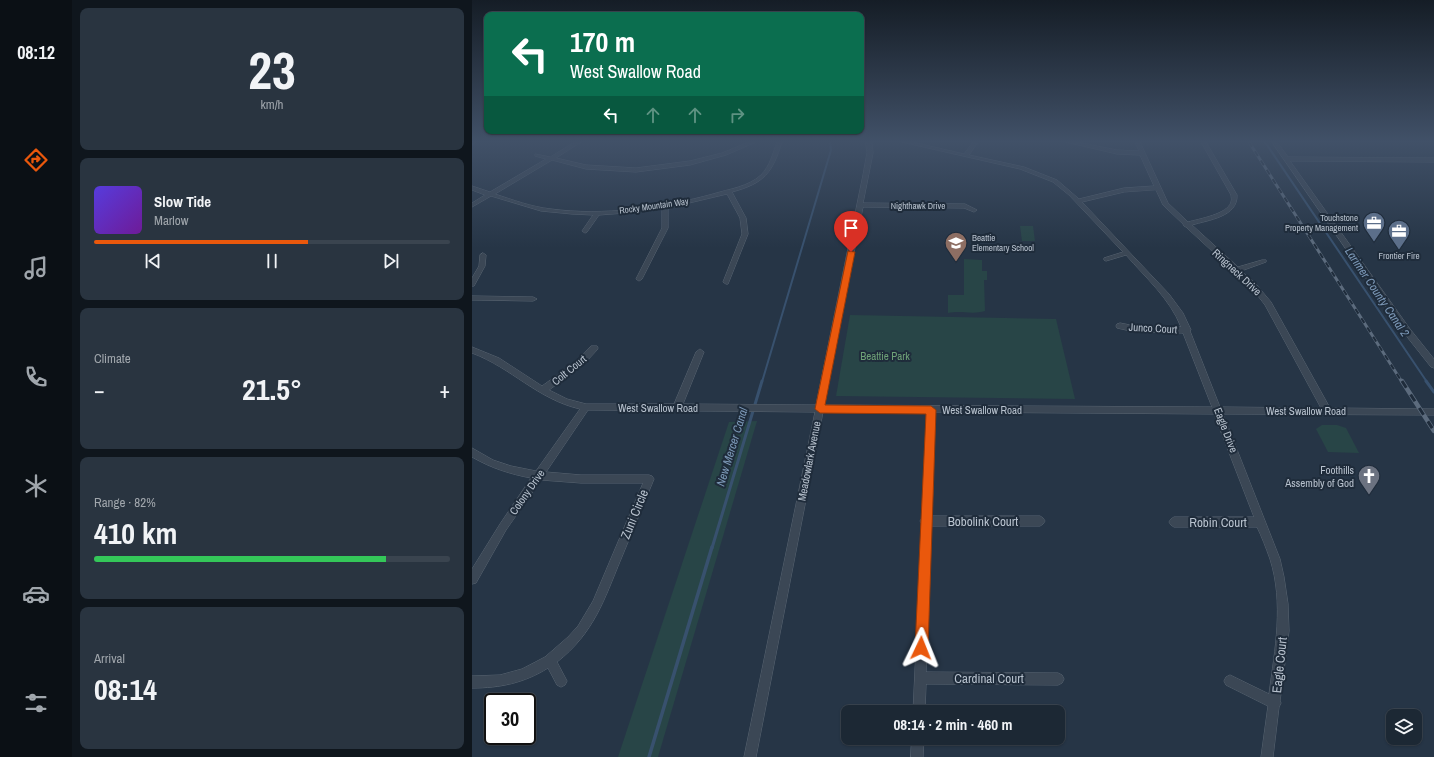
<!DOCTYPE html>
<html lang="en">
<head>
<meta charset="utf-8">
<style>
  body { margin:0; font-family:"Archivo Narrow",sans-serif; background:#293440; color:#f1f3f6; height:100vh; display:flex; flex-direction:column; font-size:15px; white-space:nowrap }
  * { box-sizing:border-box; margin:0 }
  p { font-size:13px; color:#a0a6ac }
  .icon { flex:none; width:22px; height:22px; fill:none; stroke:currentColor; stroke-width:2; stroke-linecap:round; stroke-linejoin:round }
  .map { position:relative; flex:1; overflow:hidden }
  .sheet { display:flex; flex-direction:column; gap:8px; padding:8px; background:#0f161d; width:400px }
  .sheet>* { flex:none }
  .top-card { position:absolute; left:12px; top:12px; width:380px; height:122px; border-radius:8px; box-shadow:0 1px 3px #0004,0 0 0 1px #3a444f; background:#0b6e4f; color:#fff; overflow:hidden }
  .buttons { position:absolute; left:914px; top:709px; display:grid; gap:8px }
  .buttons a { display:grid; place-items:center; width:36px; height:36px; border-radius:8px; background:#1c2834; box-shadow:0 1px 3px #0004,0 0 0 1px #3a444f; font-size:20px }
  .speed { position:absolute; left:12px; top:693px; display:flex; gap:8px; font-size:20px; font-weight:700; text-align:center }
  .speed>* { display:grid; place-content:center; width:52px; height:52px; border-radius:50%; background:#1c2834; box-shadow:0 1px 3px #0004,0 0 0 1px #3a444f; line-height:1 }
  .speed .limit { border:2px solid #111; border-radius:6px; background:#fff; color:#111 }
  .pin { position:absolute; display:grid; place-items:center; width:34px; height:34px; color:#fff; margin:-41px -17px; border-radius:50% 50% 50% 0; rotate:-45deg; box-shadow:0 0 4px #0007 }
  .pin .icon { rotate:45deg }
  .me { position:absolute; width:44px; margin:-22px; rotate:2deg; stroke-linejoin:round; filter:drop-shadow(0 0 3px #0008) }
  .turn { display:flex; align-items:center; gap:14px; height:84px; padding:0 20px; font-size:18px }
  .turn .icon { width:52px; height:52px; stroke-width:2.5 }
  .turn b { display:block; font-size:28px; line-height:34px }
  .lanes { display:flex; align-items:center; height:38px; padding:0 20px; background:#0003; justify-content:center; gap:20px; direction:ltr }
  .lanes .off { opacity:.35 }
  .big { font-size:30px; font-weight:800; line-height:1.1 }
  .sheet .widget { flex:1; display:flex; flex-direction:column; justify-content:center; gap:6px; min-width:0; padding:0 14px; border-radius:8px; background:#293440 }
  .sheet .dial { align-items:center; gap:0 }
  .dial b { font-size:52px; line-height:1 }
  .song { display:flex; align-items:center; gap:12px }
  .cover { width:48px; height:48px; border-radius:6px; background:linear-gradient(135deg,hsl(250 70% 55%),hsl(280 70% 35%)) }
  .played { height:4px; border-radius:2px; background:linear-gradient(90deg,#ea580c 60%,#3a444f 60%) }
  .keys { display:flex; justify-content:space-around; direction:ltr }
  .heat { display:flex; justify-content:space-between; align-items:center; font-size:22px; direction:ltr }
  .charge { height:6px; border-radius:3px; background:linear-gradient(90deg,#34c759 82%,#3a444f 0) }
  .trip { position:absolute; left:369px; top:705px; width:224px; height:40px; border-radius:8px; background:#1c2834; box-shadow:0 1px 3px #0004,0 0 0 1px #3a444f; font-weight:800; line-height:40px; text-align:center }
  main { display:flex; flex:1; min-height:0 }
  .menu { display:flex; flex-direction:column; width:72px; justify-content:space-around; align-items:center; background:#0b1015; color:#a0a6ac }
  .menu .icon { width:28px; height:28px }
  .menu .current { color:#ea580c }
  .menu b { font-size:18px; color:#f1f3f6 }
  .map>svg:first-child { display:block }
  .green { fill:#284547 }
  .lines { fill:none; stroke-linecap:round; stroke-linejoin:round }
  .stream-far2 { stroke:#38516e; stroke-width:2 }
  .stream-far1 { stroke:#38516e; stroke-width:3 }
  .stream { stroke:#38516e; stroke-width:3.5 }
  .minor-casing { stroke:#596572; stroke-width:1 }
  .minor { fill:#3b4755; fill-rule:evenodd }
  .rail-far1-casing { stroke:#5c6b7d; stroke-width:3 }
  .rail-casing { stroke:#5c6b7d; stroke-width:4.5 }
  .rail-far1 { stroke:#1f2c3b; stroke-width:2; stroke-dasharray:5.5; stroke-linecap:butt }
  .rail { stroke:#1f2c3b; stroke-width:3; stroke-dasharray:8; stroke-linecap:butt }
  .route { fill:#ea580c; stroke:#983908 }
  .labels { text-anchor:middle; stroke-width:4; stroke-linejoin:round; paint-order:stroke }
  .far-street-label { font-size:9px; fill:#b8c2ce; stroke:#1f2c3b }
  .far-poi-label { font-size:9px; fill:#b8c2ce; stroke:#1f2c3b; text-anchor:end }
  .street-label { font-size:11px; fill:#b8c2ce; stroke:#1f2c3b }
  .park-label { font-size:11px; fill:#6ea177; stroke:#1f2c3b }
  .poi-label { font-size:11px; fill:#b8c2ce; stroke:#1f2c3b; text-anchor:end }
  .water-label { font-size:12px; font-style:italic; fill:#7d99b8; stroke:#1f2c3b }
  .near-street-label { font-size:13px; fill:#b8c2ce; stroke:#1f2c3b }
</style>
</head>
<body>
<main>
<nav class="menu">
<b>08:12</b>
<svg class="icon current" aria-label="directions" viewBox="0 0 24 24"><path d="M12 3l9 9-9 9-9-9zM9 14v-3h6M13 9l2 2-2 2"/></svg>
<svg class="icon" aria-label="music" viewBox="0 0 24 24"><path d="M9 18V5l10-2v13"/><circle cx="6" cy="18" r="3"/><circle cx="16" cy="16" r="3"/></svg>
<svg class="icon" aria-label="phone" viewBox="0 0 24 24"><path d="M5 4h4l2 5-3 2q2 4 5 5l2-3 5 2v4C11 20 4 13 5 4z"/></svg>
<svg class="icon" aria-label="climate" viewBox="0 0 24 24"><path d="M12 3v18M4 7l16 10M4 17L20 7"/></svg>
<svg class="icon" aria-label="car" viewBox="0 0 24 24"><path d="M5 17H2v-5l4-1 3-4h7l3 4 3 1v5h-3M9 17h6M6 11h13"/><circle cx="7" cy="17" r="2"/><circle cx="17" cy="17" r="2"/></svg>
<svg class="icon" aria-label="filters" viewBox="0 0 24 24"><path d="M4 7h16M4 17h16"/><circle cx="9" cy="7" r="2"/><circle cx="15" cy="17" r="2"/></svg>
</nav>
<section class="sheet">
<div class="widget dial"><b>23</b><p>km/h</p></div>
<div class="widget">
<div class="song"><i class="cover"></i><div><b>Slow Tide</b><p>Marlow</p></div></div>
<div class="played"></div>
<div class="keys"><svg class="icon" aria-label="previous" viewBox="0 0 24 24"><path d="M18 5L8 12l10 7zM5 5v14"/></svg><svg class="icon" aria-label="pause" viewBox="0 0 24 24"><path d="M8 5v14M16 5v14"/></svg><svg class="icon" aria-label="next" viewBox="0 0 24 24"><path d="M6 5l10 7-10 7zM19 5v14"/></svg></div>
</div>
<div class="widget"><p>Climate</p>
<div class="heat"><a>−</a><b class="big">21.5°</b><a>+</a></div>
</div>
<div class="widget"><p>Range · 82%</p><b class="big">410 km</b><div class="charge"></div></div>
<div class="widget"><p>Arrival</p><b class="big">08:14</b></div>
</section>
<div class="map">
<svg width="962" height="757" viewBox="0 0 962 757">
  <rect width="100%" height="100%" fill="#263546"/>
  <g class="green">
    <path d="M 548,226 L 561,226 L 563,241 L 550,241 Z"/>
    <path d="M 492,259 L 510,260 L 510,271 L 515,271 L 515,280 L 512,280 L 513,311 C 499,315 490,310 476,313 L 476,295 L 492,295 Z"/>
    <path d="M 378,315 L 584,319 L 603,399 L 364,396 Z"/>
    <path d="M 285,421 L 186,757 L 146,757 L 257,422 Z"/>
    <path d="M 850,425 L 865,425 L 874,428 L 887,453 L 856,452 L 844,429 Z"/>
  </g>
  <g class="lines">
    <g class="stream-far2">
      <path d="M 793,142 L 955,382"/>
      <path d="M 290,382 L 359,150 L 358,142"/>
    </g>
    <g class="stream-far1">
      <path d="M 954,381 L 962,392"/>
      <path d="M 240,548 L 290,381"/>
    </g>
    <path class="stream" d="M 177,757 L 240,547"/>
    <g class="minor-casing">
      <g id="minor">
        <path d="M 0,142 L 4,142 L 0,145 Z"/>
        <path d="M 103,142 L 109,142 L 84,158 L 114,165 L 164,168 L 218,161 L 250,153 L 277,142 L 284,142 L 254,155 L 218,165 L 164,172 L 114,169 L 80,160 L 23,194 C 41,200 60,207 79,209 C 131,216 190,208 241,194 C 257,189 276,187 289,175 C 298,166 301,153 305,142 L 310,142 C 300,173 293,183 260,192 L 274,218 L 276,234 L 256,284 L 254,284 L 251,282 L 270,234 L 268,218 L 255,194 L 196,208 L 196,228 L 170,279 L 167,281 L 164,279 L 190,228 L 190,209 L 166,212 L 127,215 L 115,232 L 113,233 L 110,231 L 121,215 L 100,214 L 69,211 L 19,196 L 0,207 L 0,203 L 13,195 L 0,190 L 0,186 L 18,192 L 74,159 L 63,156 L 63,154 L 78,157 Z"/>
        <path d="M 394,142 L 400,142 L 401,153 L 391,203 L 493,204 L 505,210 L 502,212 L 492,208 L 391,207 L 352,405 L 740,407 L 711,333 L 663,332 L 645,328 L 644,326 L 645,324 L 648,323 L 663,326 L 709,327 C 698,299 674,278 654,255 L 634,261 L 632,260 L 632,258 L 651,252 L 597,195 L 581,182 L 548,169 L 430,142 L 440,142 L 492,154 L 501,142 L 506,142 L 497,155 L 552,167 L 585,180 L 607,199 L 652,188 L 682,186 L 668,155 L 645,154 L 594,142 L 605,142 L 645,150 L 667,151 L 663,142 L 668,142 L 696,203 L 716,222 C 727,219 756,214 759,202 C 760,199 759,197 759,195 L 729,142 L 734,142 L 765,195 C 766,217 736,220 720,225 L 766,267 L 790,260 L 794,260 L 794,262 L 769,271 L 783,283 L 799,302 L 858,408 L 962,409 L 962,415 L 751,414 L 808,559 L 812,577 L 816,604 L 817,631 L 808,701 L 809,703 L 807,707 L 801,757 L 789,757 L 796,706 L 754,685 L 752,681 L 754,677 L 758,675 L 797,694 C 803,649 812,603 798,559 C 794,548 790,537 785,527 L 702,527 L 699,525 L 697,522 L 699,519 L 702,517 L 782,517 L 742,414 L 463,412 L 460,516 L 568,516 L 571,518 L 573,521 L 571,524 L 568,526 L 459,526 L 454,672 L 586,673 L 590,675 L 592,679 L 590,683 L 586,685 L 454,684 L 453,712 L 441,712 L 450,524 L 448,521 L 450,518 L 455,412 L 351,412 L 284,757 L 272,757 L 343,412 L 116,410 L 74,472 L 109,475 L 177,475 L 180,476 L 182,479 C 171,506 160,532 149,559 C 132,600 122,633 85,662 L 95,681 L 93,685 L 89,687 L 85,685 L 76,668 C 52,683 28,688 0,688 L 0,676 L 28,675 L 50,669 L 73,657 L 96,637 L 106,626 L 121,601 L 171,483 L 109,483 L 69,480 L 34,530 L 4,583 L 0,584 L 0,569 L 28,524 L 59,478 C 38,474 19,468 0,457 L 0,448 L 21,460 L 39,466 L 64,471 L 108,409 C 65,399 40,368 0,353 L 0,347 L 27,358 L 70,386 L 105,361 L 119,346 L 125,346 L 126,348 L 125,350 L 111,365 L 77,390 L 95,399 L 114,404 L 202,404 L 224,352 L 228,349 L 232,352 L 211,404 L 344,405 L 391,175 L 395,153 ZM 684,190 L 691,205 L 711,224 L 712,226 L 714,227 L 779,287 L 793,305 L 849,408 L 748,407 L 718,331 L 719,330 L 711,313 L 697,294 L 610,202 L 652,192 Z"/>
        <path d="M 800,142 L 805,142 L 816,157 L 962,158 L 962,162 L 818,161 L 938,329 L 962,359 L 962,368 L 959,367 L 932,333 Z"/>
        <path d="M 11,253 L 14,255 L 13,266 L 2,286 L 0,286 L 0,278 L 7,266 L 8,255 Z"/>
        <path d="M 0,296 L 61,297 L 65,299 L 61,301 L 0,300 Z"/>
        <path d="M 440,738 L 452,738 L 451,757 L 439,757 Z"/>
      </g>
    </g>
    <use href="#minor" class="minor"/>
    <g class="rail-far1-casing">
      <path id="rail-far1" d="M 777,142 L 930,382"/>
    </g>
    <g class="rail-casing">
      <path id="rail" d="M 930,381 L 962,431"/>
    </g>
    <use href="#rail-far1" class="rail-far1"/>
    <use href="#rail" class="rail"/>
  </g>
  <linearGradient id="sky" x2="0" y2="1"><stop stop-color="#151d26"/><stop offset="0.57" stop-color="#415168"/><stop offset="1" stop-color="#415168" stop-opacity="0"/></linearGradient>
  <rect width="962" height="248" fill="url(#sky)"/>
  <path class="route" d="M 376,251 L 383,252 L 353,405 L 459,406 L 464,410 L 456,648 L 454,653 L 449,654 L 445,653 L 443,648 L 454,414 L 348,413 L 343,409 Z"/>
  <defs>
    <g id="office-pin" transform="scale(1.15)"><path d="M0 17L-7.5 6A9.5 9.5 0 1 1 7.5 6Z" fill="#5c6f8a" stroke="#1f2c3b"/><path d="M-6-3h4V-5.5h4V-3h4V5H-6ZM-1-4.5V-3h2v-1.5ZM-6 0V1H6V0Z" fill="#fff"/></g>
    <g id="school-pin" transform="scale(1.15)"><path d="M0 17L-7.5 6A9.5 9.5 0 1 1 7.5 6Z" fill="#8d6e63" stroke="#1f2c3b"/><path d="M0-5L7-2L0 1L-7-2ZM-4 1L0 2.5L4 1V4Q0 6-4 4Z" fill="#fff"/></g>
    <g id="church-pin" transform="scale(1.15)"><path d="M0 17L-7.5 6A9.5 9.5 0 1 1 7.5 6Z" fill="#6b7280" stroke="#1f2c3b"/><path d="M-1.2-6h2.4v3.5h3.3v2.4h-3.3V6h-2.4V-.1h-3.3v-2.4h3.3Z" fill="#fff"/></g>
  </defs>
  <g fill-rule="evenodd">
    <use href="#office-pin" x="902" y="223"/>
    <use href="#office-pin" x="927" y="231"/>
    <use href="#school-pin" x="484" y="243"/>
    <use href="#church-pin" x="897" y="476"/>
  </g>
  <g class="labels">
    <g class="far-street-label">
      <text transform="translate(182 206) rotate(-8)" y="3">Rocky Mountain Way</text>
      <text x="446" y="209">Nighthawk Drive</text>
    </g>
    <g class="far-poi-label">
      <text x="886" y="221">Touchstone<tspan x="886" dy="10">Property Management</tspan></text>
      <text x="500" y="241" text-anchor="start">Beattie<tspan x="500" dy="10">Elementary School</tspan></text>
      <text x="927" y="259" text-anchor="middle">Frontier Fire</text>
    </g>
    <g class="street-label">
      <text transform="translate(765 272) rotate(43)" y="4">Ringneck Drive</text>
      <text transform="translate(681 328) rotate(3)" y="4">Junco Court</text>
      <text transform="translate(97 370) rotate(-39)" y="4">Colt Court</text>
      <text x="186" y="412">West Swallow Road</text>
      <text x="510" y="414">West Swallow Road</text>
      <text x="834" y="415">West Swallow Road</text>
      <text transform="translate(754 430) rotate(69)" y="4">Eagle Drive</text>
      <text transform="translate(337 461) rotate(-79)" y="4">Meadowlark Avenue</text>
      <text transform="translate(55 492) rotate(-55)" y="4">Colony Drive</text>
    </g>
    <g class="park-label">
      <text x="413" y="360">Beattie Park</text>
    </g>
    <g class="poi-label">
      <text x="882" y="474">Foothills<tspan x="882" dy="13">Assembly of God</tspan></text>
    </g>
    <g class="water-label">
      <text transform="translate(905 292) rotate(56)" y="4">Larimer County Canal 2</text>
      <text transform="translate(260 447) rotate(-73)" y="4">New Mercer Canal</text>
    </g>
    <g class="near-street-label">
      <text transform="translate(162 514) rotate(-68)" y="5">Zuni Circle</text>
      <text x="511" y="526">Bobolink Court</text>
      <text x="746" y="527">Robin Court</text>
      <text transform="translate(807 665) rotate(-84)" y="5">Eagle Court</text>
      <text x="517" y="683">Cardinal Court</text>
    </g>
  </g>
</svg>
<div class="buttons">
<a><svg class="icon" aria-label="layers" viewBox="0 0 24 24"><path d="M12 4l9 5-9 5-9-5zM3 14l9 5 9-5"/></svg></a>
</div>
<div class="speed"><div class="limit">30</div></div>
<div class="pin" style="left:379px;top:252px;background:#d93025"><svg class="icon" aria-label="arrive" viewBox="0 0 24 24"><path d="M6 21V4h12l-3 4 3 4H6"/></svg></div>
<svg class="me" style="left:449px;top:648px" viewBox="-20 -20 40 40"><path d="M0-17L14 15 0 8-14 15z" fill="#ea580c" stroke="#fff" stroke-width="4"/></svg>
<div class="trip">08:14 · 2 min · 460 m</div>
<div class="top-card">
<div class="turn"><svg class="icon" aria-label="left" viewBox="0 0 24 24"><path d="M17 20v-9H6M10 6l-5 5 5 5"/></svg><div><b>170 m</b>West Swallow Road</div></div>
<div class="lanes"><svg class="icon" aria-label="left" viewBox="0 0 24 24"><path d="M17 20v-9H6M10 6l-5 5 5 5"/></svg><svg class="icon off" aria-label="ahead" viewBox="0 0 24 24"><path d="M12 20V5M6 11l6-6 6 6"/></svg><svg class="icon off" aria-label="ahead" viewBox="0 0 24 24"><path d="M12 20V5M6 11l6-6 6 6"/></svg><svg class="icon off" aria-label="right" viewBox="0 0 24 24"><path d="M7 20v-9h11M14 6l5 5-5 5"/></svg></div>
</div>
</div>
</main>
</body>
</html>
